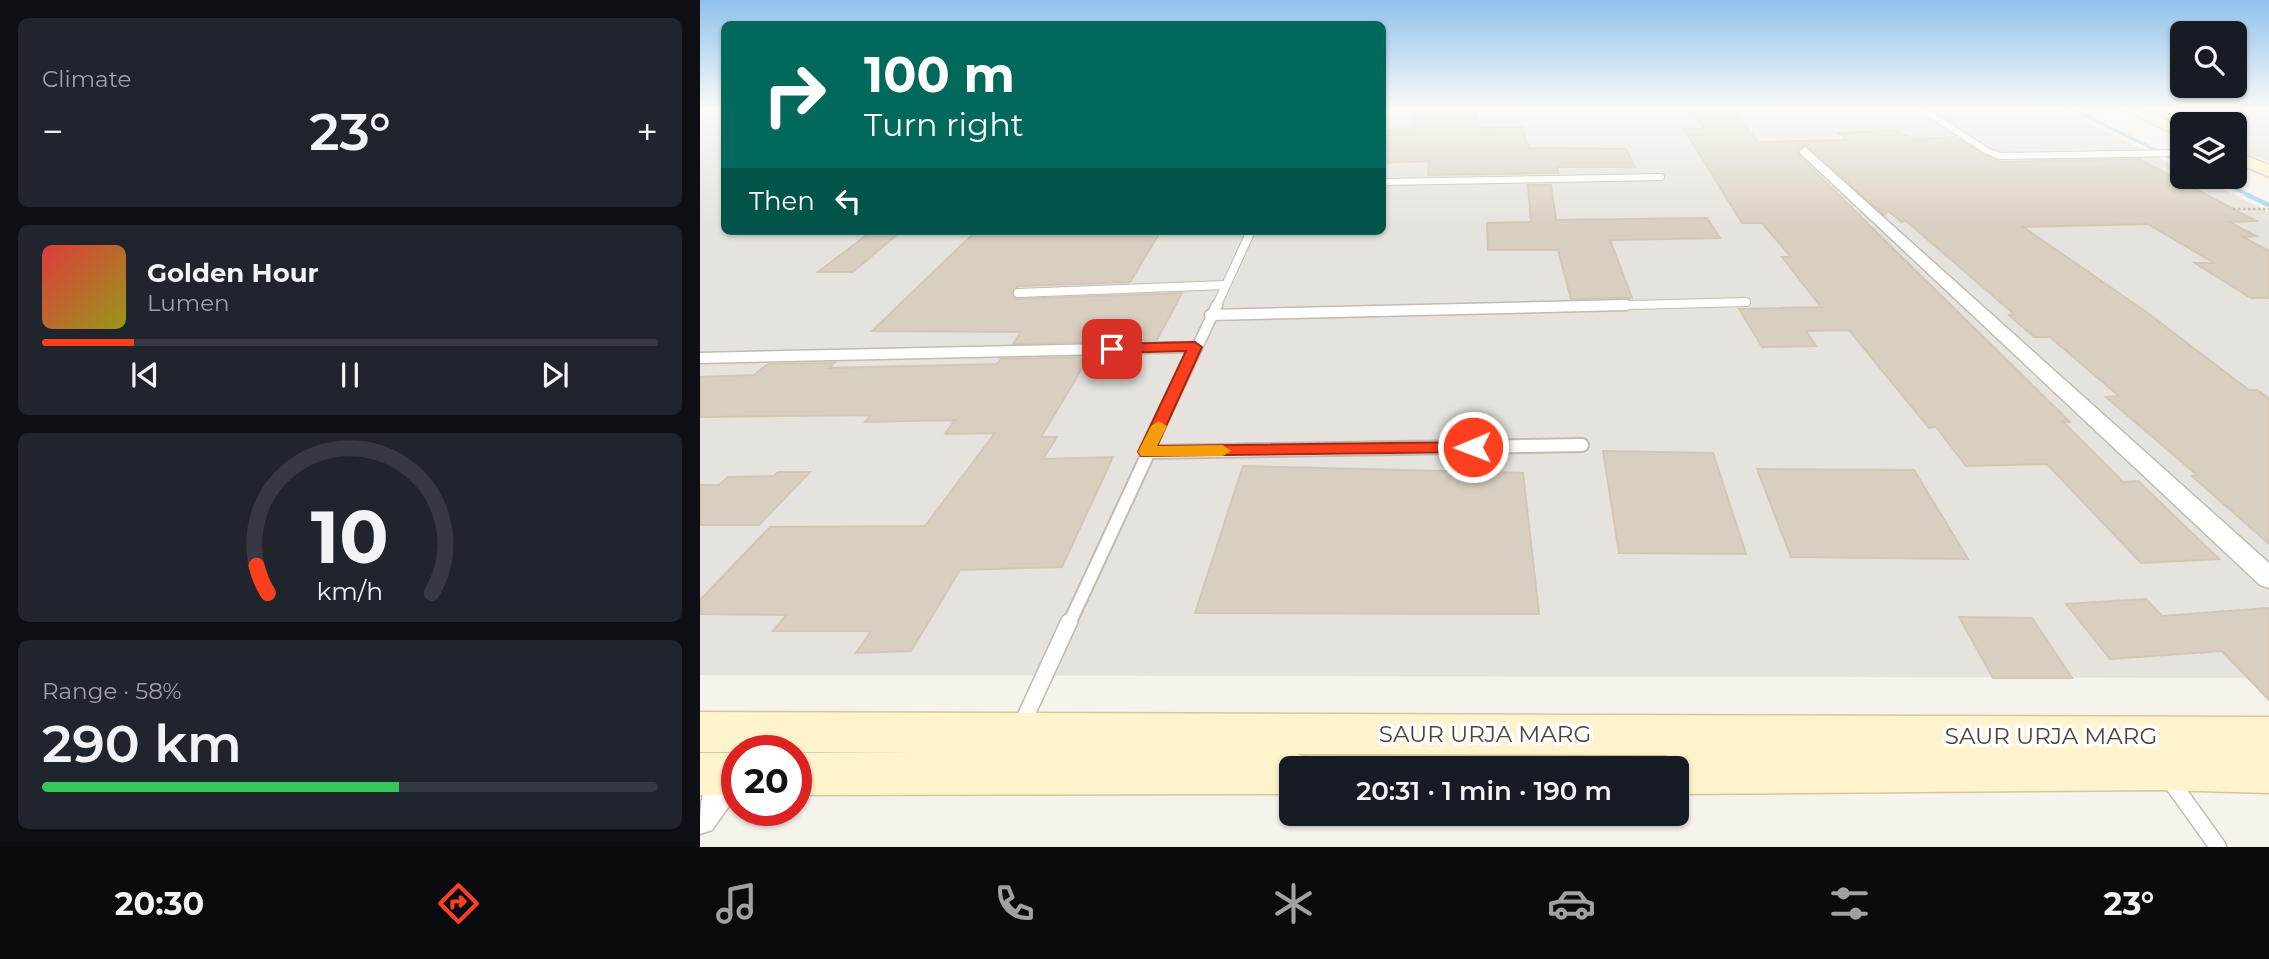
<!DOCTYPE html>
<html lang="en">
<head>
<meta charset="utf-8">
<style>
  body { margin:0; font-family:Montserrat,sans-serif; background:#20242c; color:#f1f3f6; height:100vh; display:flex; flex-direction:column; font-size:26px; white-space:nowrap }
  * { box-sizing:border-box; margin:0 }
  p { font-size:23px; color:#9ea1a6 }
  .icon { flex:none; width:38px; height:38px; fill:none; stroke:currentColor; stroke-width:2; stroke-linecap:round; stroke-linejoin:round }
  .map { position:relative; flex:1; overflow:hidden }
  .drawer { display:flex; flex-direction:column; gap:18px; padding:18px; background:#0d0f14; width:700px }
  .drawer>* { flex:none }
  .banner { position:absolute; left:21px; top:21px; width:665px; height:214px; border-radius:10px; box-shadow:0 2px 5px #0004; background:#00695c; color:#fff; overflow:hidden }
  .buttons { position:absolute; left:1470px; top:21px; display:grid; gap:14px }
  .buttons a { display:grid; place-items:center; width:77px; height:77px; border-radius:10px; background:#171b24; box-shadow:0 2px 5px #0004; font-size:35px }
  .speed { position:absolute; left:21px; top:735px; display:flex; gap:14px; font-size:35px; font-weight:700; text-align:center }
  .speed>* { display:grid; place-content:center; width:91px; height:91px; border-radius:50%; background:#171b24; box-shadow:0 2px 5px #0004; line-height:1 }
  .speed .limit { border:10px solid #d22; background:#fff; color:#111 }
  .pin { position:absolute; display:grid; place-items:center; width:60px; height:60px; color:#fff; margin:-30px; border-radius:14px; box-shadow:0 4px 10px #0006 }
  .me { position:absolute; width:77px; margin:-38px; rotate:269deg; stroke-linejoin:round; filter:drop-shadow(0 0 5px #0008) }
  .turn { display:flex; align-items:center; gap:24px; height:147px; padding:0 28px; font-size:32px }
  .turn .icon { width:91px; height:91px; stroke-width:2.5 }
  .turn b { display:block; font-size:49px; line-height:60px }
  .then { display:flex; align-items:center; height:66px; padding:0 28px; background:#0003; gap:14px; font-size:26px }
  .big { font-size:52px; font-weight:600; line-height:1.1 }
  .drawer .card { flex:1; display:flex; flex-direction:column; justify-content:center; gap:10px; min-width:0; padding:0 24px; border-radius:10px; background:#20242c }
  .drawer .dial { align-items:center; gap:0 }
  .dial svg { height:182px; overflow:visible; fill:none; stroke:#363941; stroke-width:7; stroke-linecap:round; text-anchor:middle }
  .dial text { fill:#f1f3f6; stroke:none }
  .song { display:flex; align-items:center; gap:21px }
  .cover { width:84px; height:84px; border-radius:10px; background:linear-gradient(135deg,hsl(0 70% 55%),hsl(60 70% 35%)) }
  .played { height:7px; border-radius:4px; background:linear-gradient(90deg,#fc3f1d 15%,#363941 15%) }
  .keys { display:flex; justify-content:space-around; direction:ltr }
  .heat { display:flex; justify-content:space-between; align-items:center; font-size:38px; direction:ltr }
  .charge { height:10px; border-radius:5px; background:linear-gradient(90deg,#34c759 58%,#363941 0) }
  .trip { position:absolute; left:579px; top:756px; width:410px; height:70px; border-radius:10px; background:#171b24; box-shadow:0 2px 5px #0004; font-weight:600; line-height:70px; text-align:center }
  .dock { display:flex; height:112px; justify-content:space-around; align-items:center; background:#090b0e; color:#9ea1a6 }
  .dock .icon { width:49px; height:49px }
  .dock .active { color:#fc3f1d }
  .dock b { font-size:32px; color:#f1f3f6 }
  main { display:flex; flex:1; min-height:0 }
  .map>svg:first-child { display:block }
  .industrial { fill:#e6e2dd }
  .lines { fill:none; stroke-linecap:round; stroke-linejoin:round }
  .stream-far1 { stroke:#a9d4f2; stroke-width:3.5 }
  .stream { stroke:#a9d4f2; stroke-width:4.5 }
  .building { fill:#d8cfc1; stroke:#d3c7b4; stroke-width:2 }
  .lane-far4-casing { stroke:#c2bbae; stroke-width:8 }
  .lane-far3-casing { stroke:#c2bbae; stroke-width:10 }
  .lane-far2-casing { stroke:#c2bbae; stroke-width:13 }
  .lane-far1-casing { stroke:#c2bbae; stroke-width:16 }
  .lane-casing { stroke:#c2bbae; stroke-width:19 }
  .street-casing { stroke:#c2bbae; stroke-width:3 }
  .secondary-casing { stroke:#d6c79b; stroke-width:3 }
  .path { stroke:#c4b79f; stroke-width:2.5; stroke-dasharray:2.5 2.5; stroke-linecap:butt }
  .lane-far4 { stroke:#fff; stroke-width:6 }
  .lane-far3 { stroke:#fff; stroke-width:8 }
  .lane-far2 { stroke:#fff; stroke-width:10 }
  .lane-far1 { stroke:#fff; stroke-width:12 }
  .lane { stroke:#fff; stroke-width:16 }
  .street { fill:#fff; fill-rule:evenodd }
  .secondary { fill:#fff3cd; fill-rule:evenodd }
  .route { fill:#fc3f1d; stroke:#a42913; stroke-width:2 }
  .slow { fill:#f59e0b }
  .labels { text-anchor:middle; stroke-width:7; stroke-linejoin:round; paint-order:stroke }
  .near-street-label { font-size:23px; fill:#4b4439; stroke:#fff }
</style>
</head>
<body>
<main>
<section class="drawer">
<div class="card"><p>Climate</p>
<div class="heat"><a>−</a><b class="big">23°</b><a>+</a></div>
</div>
<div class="card">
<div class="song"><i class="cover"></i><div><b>Golden Hour</b><p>Lumen</p></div></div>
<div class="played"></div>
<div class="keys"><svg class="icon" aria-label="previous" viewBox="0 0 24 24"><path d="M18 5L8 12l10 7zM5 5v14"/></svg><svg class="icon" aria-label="pause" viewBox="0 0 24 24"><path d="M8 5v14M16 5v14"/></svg><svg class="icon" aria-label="next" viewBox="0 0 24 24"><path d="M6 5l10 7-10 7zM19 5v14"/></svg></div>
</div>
<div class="card dial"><svg viewBox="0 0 100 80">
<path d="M14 69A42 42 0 1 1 86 69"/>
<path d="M14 69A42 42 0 0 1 9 57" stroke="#fc3f1d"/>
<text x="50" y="56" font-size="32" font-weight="700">10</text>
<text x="50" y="72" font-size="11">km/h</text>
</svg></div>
<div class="card"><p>Range · 58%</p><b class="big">290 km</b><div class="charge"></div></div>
</section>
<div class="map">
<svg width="1569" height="847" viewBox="0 0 1569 847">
  <rect width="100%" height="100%" fill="#f6f3ec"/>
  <g class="industrial">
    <path d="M 0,108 L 24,108 L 24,231 L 682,231 L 683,108 L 1360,108 L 1482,169 L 1482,177 L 1498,177 L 1569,212 L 1569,678 L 0,675 Z"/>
    <path d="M 1448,108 L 1569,108 L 1569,162 L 1535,147 L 1535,124 L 1483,124 Z"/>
  </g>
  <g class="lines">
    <g class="stream-far1">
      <path d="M 1370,108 L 1482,163"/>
      <path d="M 1511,177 L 1551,196"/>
    </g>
    <path class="stream" d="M 1547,195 L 1569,205"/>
  </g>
  <g class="building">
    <path d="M 713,108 L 774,108 L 779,128 L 822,127 L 829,148 L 926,149 L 935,167 L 857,167 L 858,173 L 849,173 L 728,175 L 729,161 L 682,163 L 682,130 L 714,129 Z"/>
    <path d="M 990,108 L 1030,108 L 1058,142 L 1147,140 L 1138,133 L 1193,131 L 1215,139 L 1254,137 L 1300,162 L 1439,159 L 1556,221 L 1529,222 L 1556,236 L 1543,237 L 1569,251 L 1569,298 L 1551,298 L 1495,263 L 1514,263 L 1448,224 L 1323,227 L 1445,311 L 1549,390 L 1557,390 L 1569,398 L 1569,544 L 1492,476 L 1497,475 L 1406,397 L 1419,396 L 1350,337 L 1334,337 L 1309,315 L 1314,314 L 1205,220 L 1202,222 L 1188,211 L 1184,215 L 1105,144 L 1096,150 L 1099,156 L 1370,422 L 1363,422 L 1423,482 L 1438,481 L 1519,559 L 1441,563 L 1347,464 L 1266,466 L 1236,427 L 1229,428 L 1149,330 L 1106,331 L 1116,346 L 1062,347 L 1039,309 L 1121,307 L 1082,257 L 1091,257 L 1062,223 L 1042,223 L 984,129 L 1004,129 Z"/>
    <path d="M 828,185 L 851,185 L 856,220 L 1007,218 L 1020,238 L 910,240 L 932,298 L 871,299 L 858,250 L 788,250 L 787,223 L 831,222 Z"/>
    <path d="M 172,231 L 201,231 L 153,272 L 118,272 Z"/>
    <path d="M 276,231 L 461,231 L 430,282 L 318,286 L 312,293 L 316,299 L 482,293 L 457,340 L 313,344 L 321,332 L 172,331 Z"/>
    <path d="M 389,357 L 341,437 L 357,437 L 343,459 L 413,457 L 362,567 L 260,570 L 211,651 L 156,653 L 171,631 L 73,631 L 86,615 L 0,614 L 0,600 L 70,527 L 225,526 L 295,433 L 245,434 L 255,420 L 165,422 L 171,415 L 0,417 L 0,377 L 54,375 L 68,364 L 134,363 L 129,368 L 297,364 L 301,359 Z"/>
    <path d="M 903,451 L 1013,453 L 1046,554 L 919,553 Z"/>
    <path d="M 543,466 L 823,473 L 839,614 L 495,613 Z"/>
    <path d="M 1057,469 L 1214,470 L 1268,559 L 1091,557 Z"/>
    <path d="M 78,472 L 110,472 L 59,525 L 0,525 L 0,485 L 19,485 L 28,477 L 74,476 Z"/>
    <path d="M 1446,599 L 1462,616 L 1569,608 L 1569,700 L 1522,651 L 1410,659 L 1366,604 Z"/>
    <path d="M 1259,617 L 1332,618 L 1372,678 L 1293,678 Z"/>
  </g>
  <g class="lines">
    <g class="lane-far4-casing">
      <g id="lane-far4">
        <path d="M 1221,108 L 1287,151 L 1300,156 L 1482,153"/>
        <path d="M 682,182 L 961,177"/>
      </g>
    </g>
    <g class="lane-far3-casing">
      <g id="lane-far3">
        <path d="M 318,293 L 525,285"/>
        <path d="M 516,307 L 551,231"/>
        <path d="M 854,307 L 1046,302"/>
      </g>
    </g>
    <g class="lane-far2-casing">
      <g id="lane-far2">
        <path d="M 510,315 L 926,305"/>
        <path d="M 0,358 L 495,347"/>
        <path d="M 451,446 L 517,305"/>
        <path d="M 793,446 L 882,445"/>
      </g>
    </g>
    <g class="lane-far1-casing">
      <g id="lane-far1">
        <path d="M 447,452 L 882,445"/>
        <path d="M 369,624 L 452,445"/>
      </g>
    </g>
    <g class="lane-casing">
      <g id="lane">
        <path d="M 322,724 L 369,622"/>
        <path d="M 1470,780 L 1518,847"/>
      </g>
    </g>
    <g class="street-casing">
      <g id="street">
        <path d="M 1105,147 L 1569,563 L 1569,588 L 1560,585 L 1101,154 L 1099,151 Z"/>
        <path d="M 33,759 L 37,760 L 37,795 L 12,830 L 0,834 C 0,803 0,773 33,759 Z"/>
      </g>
    </g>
    <g class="secondary-casing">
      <g id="secondary">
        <path d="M 1421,108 L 1441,108 L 1482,127 L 1482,138 Z"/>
        <path d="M 1535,151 L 1569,165 L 1569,177 L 1535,162 Z"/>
        <path d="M 0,712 L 1569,717 L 1569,793 L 1462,790 L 976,794 L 976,768 L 955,768 L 960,758 L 968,755 L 597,754 L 608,758 L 613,768 L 592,768 L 592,794 L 96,795 L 96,753 L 216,752 L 0,752 Z"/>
        <rect x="0" y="753" width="37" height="42"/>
      </g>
    </g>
    <path class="path" d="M 1533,209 L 1569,209"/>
    <use href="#lane-far4" class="lane-far4"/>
    <use href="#lane-far3" class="lane-far3"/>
    <use href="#lane-far2" class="lane-far2"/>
    <use href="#lane-far1" class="lane-far1"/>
    <use href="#lane" class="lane"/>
    <use href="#street" class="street"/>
    <use href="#secondary" class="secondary"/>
  </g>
  <linearGradient id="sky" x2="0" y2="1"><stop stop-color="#8fc1ec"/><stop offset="0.48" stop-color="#fbfaf6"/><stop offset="1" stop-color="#fbfaf6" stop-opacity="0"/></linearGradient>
  <rect width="1569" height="227" fill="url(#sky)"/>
  <path class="route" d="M 495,342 L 502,347 L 457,446 L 773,442 L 781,447 L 773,452 L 441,456 L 438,452 L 486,351 L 412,353 L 405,349 L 412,344 Z"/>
  <path class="slow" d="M 459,421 L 467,426 L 457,446 L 523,445 L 531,451 L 523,456 L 441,456 L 438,452 L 451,426 Z"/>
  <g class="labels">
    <g class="near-street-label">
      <text x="785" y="742">SAUR URJA MARG</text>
      <text x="1351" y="744">SAUR URJA MARG</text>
    </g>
  </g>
</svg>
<div class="buttons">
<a><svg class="icon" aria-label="search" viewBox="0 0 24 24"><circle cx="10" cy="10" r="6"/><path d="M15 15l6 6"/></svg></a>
<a><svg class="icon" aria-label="layers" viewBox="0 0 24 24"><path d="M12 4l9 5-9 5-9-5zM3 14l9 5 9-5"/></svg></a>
</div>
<div class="speed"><div class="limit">20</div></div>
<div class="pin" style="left:412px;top:349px;background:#d93025"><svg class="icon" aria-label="arrive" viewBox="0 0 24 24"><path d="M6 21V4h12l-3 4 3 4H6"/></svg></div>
<svg class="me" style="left:773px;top:447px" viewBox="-20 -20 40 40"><circle r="17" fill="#fc3f1d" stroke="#fff" stroke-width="3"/><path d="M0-11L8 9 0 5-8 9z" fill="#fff"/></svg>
<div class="trip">20:31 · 1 min · 190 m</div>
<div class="banner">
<div class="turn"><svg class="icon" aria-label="right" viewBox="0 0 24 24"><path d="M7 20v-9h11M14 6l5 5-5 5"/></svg><div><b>100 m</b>Turn right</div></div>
<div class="then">Then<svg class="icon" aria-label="left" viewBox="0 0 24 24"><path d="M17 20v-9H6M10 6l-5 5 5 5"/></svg></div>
</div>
</div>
</main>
<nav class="dock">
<b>20:30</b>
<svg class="icon active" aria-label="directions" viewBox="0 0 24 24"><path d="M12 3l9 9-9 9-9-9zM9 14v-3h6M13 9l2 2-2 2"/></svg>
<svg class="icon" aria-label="music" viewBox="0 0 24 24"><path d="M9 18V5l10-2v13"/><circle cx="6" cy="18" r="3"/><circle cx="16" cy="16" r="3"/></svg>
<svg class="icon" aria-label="phone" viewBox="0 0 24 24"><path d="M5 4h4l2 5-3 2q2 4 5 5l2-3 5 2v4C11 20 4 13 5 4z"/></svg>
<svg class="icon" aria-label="climate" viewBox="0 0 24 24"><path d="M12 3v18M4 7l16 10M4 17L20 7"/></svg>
<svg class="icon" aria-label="car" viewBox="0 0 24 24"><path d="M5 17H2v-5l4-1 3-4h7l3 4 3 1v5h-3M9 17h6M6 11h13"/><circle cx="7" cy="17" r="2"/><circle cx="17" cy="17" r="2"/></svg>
<svg class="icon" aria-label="filters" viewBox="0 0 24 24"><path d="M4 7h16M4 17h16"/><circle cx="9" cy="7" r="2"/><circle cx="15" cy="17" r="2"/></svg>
<b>23°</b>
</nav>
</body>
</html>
